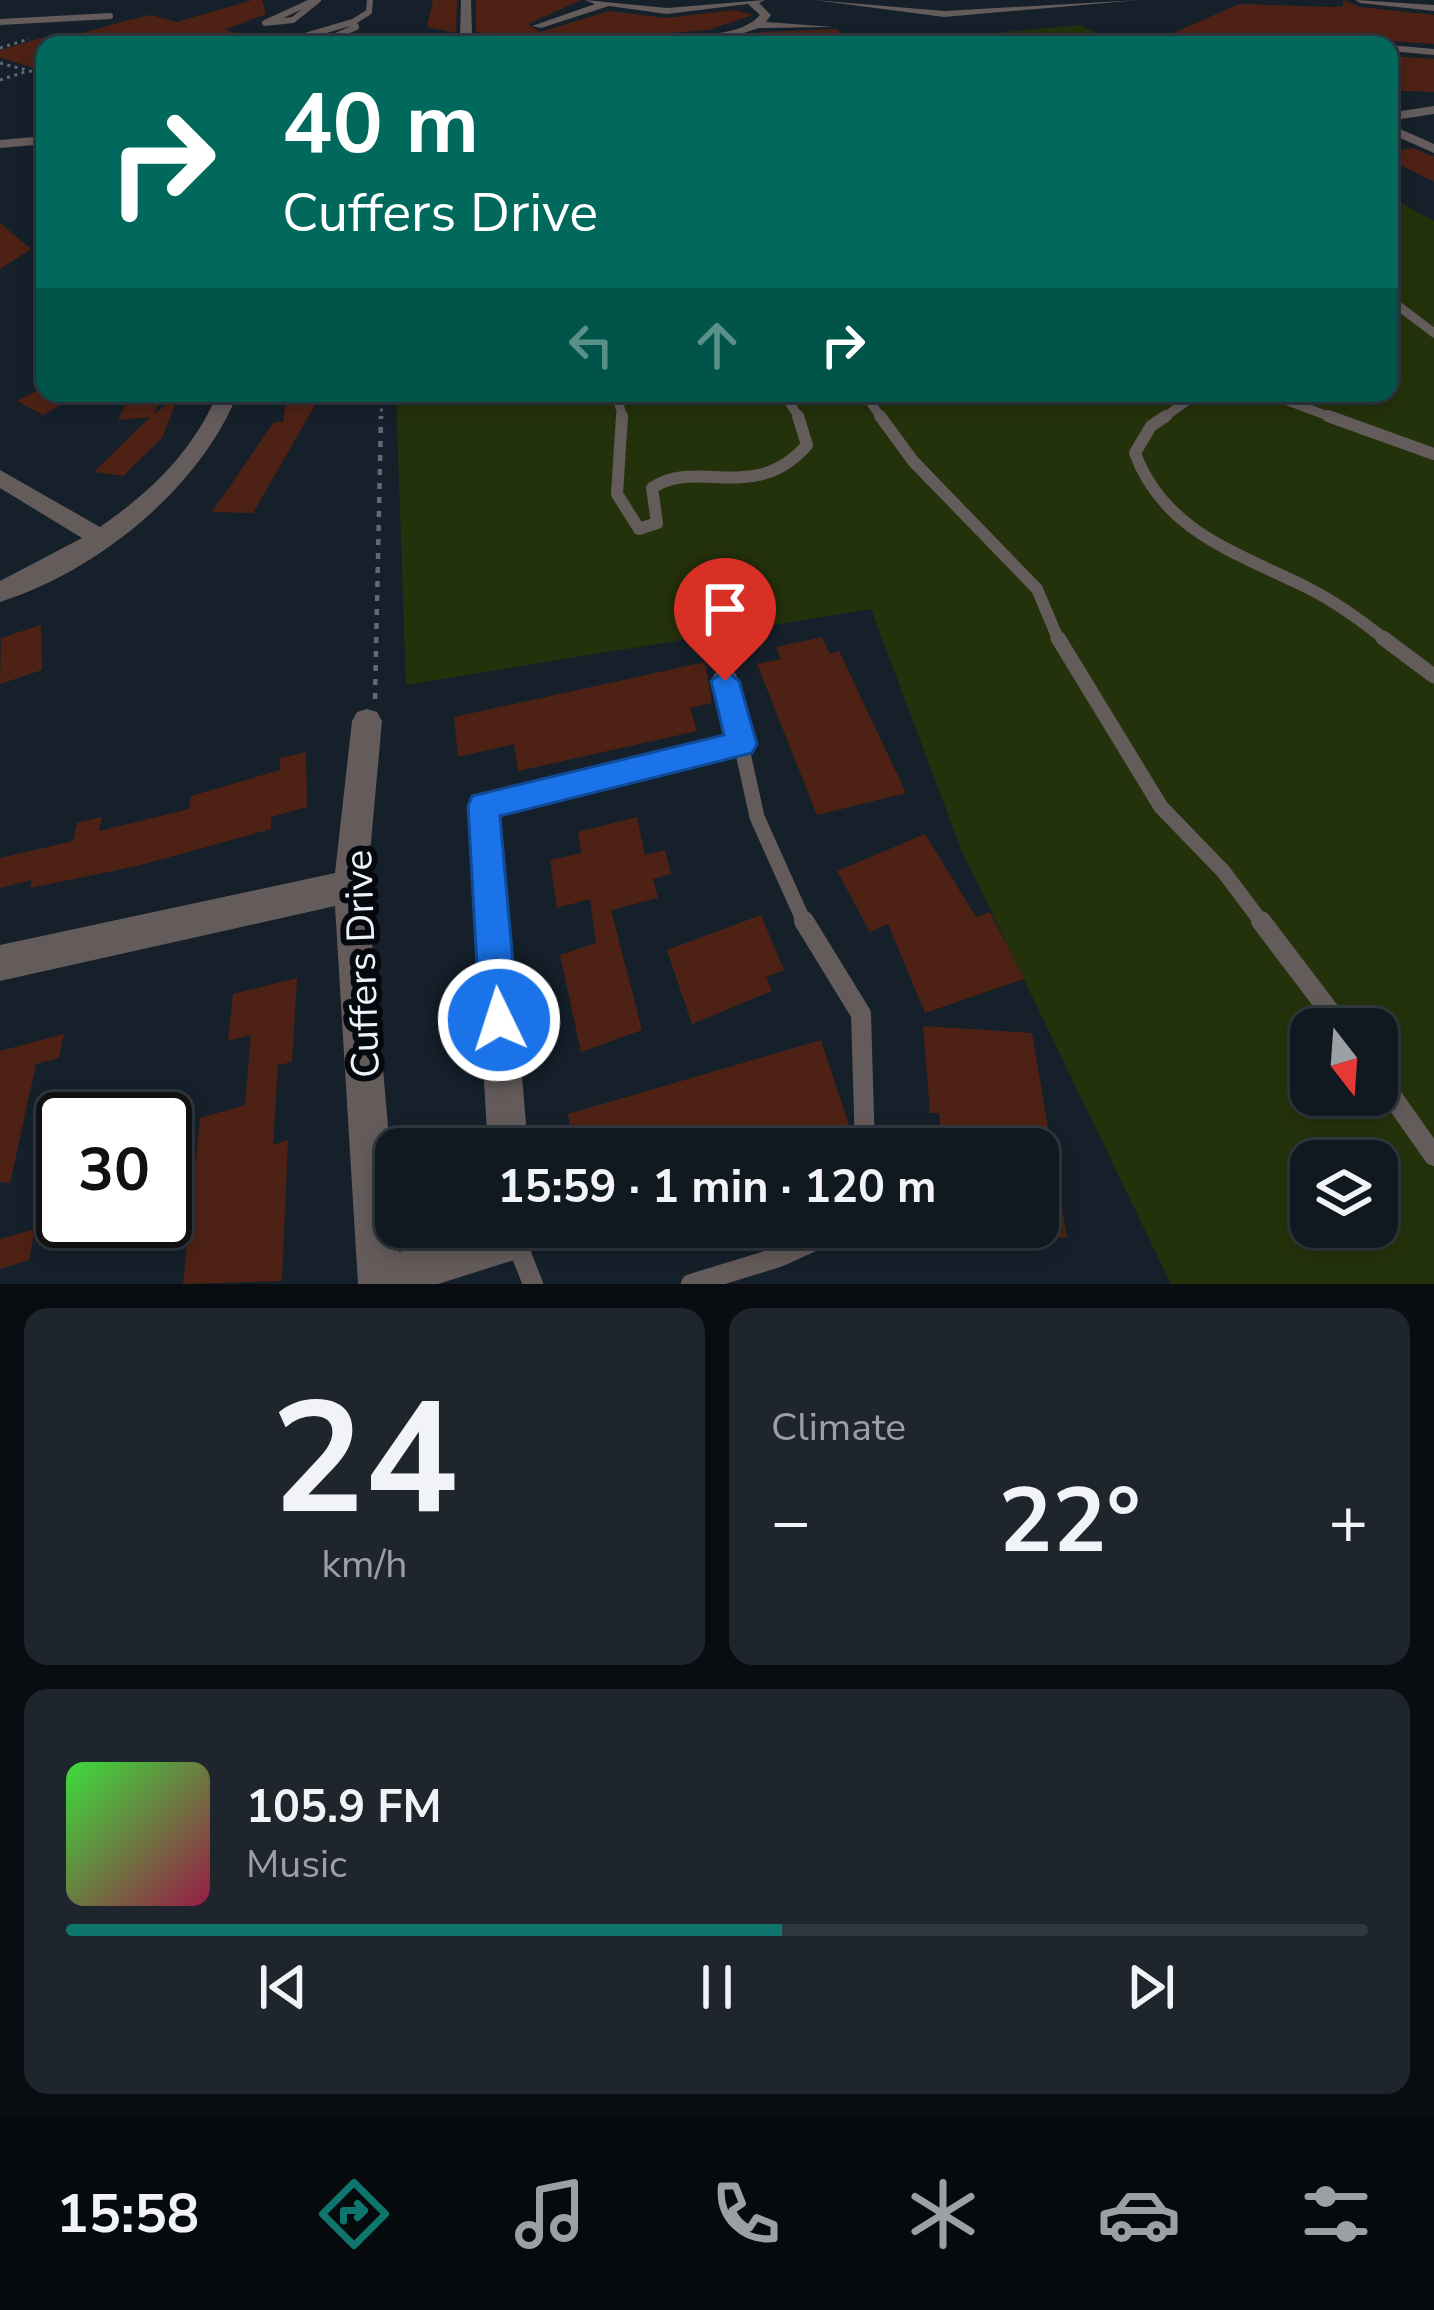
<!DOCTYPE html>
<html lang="en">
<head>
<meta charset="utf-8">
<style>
  body { margin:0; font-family:"Nunito Sans",sans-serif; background:#1e252d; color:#f1f3f6; height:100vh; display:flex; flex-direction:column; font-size:45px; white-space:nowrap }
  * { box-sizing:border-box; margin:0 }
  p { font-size:39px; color:#9ca0a5 }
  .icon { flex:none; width:66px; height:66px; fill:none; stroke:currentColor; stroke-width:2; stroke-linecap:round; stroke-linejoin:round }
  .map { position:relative; height:1284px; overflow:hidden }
  .details { display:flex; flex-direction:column; gap:24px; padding:24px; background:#090d12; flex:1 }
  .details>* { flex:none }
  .guide { position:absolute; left:36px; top:36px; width:1362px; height:366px; border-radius:24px; box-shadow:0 6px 18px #0003,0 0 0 3px #30373e; background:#00695c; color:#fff; overflow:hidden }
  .needle { width:78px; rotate:163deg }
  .tools { position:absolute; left:1290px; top:1008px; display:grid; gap:24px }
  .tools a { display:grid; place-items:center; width:108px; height:108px; border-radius:24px; background:#101820; box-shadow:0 6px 18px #0003,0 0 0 3px #30373e; font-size:60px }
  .speed { position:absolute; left:36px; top:1092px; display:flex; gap:24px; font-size:60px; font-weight:700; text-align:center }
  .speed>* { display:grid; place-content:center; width:156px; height:156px; border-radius:50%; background:#101820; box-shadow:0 6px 18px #0003,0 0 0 3px #30373e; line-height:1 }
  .speed .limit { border:6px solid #111; border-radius:18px; background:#fff; color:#111 }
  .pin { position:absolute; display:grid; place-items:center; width:102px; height:102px; color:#fff; margin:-123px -51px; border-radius:50% 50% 50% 0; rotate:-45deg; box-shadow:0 0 12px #0007 }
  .pin .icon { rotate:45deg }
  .me { position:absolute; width:132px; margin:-66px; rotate:356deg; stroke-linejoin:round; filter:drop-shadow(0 0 9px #0008) }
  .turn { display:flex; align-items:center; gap:42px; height:252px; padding:0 48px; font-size:54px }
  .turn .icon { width:156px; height:156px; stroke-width:2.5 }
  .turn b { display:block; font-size:84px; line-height:102px }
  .lanes { display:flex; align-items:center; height:114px; padding:0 48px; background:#0003; justify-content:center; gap:60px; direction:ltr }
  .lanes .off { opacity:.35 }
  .big { font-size:90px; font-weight:700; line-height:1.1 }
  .details .card { flex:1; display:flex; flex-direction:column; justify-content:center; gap:18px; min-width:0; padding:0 42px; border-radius:24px; background:#1e252d }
  .details .dial { align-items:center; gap:0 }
  .dial b { font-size:156px; line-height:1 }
  .song { display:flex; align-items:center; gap:36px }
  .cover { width:144px; height:144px; border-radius:18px; background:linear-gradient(135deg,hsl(120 70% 55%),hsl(340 70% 35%)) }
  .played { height:12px; border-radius:6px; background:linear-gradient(90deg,#0f766e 55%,#30373e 55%) }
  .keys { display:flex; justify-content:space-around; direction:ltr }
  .heat { display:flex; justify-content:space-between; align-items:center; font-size:66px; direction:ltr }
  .details .tiles { flex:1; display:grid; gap:24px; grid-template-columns:1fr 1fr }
  .card:last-child { grid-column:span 2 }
  .trip { position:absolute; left:375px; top:1128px; width:684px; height:120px; border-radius:24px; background:#101820; box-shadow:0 6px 18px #0003,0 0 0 3px #30373e; font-weight:700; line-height:120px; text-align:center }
  .dock { display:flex; height:192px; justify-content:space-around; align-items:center; background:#060a0d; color:#9ca0a5 }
  .dock .icon { width:84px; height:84px }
  .dock .on { color:#0f766e }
  .dock b { font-size:54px; color:#f1f3f6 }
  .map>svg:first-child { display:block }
  .green { fill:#24320b; fill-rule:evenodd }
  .building { fill:#4d2215 }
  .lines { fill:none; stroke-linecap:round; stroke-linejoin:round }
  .path-far1 { stroke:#616a74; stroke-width:3; stroke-dasharray:3 4.5; stroke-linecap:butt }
  .path { stroke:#616a74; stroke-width:4.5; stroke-dasharray:6 8; stroke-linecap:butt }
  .service-far4 { stroke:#645b5b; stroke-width:6 }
  .service-far3 { stroke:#645b5b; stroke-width:9 }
  .service-far2 { stroke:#645b5b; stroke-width:12 }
  .service-far1 { stroke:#645b5b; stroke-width:15 }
  .service { stroke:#645b5b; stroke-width:20 }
  .minor { fill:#645b5b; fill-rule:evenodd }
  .route { fill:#1a73e8; stroke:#114b97; stroke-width:3 }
  .labels { text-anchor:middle; stroke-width:12; stroke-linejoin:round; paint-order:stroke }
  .near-street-label { font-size:39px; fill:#ecf3fb; stroke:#05090e }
</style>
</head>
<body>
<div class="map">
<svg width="1434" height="1284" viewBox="0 0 1434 1284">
  <rect width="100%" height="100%" fill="#15202b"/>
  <g class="green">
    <path d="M 1081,25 L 1117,45 L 865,45 Z"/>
    <path d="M 1389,196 L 1434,221 L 1434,1284 L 1171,1284 L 961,849 L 871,609 L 406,685 L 396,393 L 1389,393 ZM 1311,1029 L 1377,1029 L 1377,1095 L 1311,1095 ZM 1311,1161 L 1377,1161 L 1377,1227 L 1311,1227 Z"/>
  </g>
  <g class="building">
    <path d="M 252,0 L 262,0 L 266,14 L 224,30 L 253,37 L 252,45 L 63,45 L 62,39 L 128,20 L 151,15 L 177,22 Z"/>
    <path d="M 433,0 L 457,0 L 456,33 L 427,27 Z"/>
    <path d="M 476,0 L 581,0 L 528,24 L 540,32 L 609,11 L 666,18 L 734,10 L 753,15 L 709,30 L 520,45 L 476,31 Z"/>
    <path d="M 1343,0 L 1360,7 L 1434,15 L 1434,44 L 1344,38 L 1254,45 L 1228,36 L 1162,38 L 1239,4 L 1332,7 L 1343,6 Z"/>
    <path d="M 837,29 L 849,40 L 670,45 L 734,40 L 760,32 Z"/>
    <path d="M 45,37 L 45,72 L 0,57 L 0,50 Z"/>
    <path d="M 1389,56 L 1434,59 L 1434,92 L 1402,91 L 1389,81 Z"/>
    <path d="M 1413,148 L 1434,157 L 1434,182 L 1389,159 L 1389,152 Z"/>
    <path d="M 0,223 L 31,249 L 0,269 Z"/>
    <path d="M 42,388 L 45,393 L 68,401 L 43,415 L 17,401 Z"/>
    <path d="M 131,393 L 163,393 L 154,414 L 180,393 L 162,438 L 123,476 L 94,472 L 150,417 L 118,420 Z"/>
    <path d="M 287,393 L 322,393 L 253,513 L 212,512 L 274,422 L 283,422 Z"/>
    <path d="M 41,625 L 42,670 L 0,684 L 1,638 Z"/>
    <path d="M 822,637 L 830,654 L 839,651 L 906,793 L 817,815 L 757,664 L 781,659 L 776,647 Z"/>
    <path d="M 705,662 L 712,703 L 690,708 L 697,731 L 518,771 L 514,744 L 458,757 L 454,717 Z"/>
    <path d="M 306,752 L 307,807 L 271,817 L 271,829 L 137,866 L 30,888 L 32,880 L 0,888 L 0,858 L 73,841 L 77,823 L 102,817 L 99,831 L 189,809 L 191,796 L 280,770 L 280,758 Z"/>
    <path d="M 637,817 L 645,855 L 665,850 L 671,874 L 653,879 L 658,898 L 611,910 L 642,1030 L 581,1052 L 560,955 L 596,943 L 590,899 L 557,908 L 550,860 L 581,853 L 578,832 Z"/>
    <path d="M 925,834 L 976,917 L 990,912 L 1024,979 L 925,1013 L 888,924 L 870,932 L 837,871 Z"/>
    <path d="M 761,915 L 784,970 L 766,977 L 772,991 L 692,1024 L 667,950 Z"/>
    <path d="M 297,978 L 292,1062 L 278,1065 L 273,1145 L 288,1140 L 282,1281 L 183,1284 L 200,1118 L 245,1105 L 251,1035 L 228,1041 L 233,994 Z"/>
    <path d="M 923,1026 L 1032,1033 L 1067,1238 L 1038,1237 L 1038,1149 L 943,1149 L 939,1113 L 930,1113 Z"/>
    <path d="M 64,1034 L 59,1058 L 36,1064 L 10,1183 L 0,1182 L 0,1051 Z"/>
    <path d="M 821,1040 L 850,1128 L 837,1132 L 842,1149 L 573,1149 L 568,1114 Z"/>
    <path d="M 35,1229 L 29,1260 L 0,1269 L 0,1239 Z"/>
  </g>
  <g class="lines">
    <g class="path-far1">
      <path d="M 0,48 L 29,39"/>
      <path d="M 0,63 L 45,75"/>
      <path d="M 0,80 L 28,71"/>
      <path d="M 381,419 L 382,393"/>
    </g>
    <path class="path" d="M 375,699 L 381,416"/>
    <g class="service-far4">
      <path d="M 315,0 L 265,23 L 293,20 L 318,0"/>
      <path d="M 0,22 L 110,16"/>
      <path d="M 1005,44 L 1042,39 L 1042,45"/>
      <path d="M 275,45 L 353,22"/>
      <path d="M 316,45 L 356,27 L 353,22 L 369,12 L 370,0"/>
      <path d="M 972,45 L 1009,45"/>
    </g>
    <g class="service-far3">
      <path d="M 1389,299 L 1434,333"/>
      <path d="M 616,393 L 623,419"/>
      <path d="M 783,393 L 800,419"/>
      <path d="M 864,393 L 882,419"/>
      <path d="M 1266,393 L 1336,419"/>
      <path d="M 1162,419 L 1198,393"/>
    </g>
    <g class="service-far2">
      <path d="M 622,416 L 617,494 L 639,529 L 657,523 L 652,488 C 697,457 755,505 807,445 L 798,416"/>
      <path d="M 880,416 L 913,461 L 1037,589 L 1059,641"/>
      <path d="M 1166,416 L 1151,426 L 1135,453 C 1164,532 1238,553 1308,588 C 1336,602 1362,621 1387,641"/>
      <path d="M 1328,416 L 1434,454"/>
    </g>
    <g class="service-far1">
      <path d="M 1058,638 L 1161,807 L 1223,871 L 1263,924"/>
      <path d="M 1383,638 L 1434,676"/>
      <path d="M 741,744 L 757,817 L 805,924"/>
    </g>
    <g class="service">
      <path d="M 804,921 L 861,1014 L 865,1149"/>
      <path d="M 1261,921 L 1343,1029"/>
      <path d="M 1377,1075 L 1434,1156"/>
      <path d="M 517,1244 L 533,1284"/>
      <path d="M 691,1284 L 779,1257 L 845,1227"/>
    </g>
    <g class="minor">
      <path d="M 461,0 L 471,0 L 472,33 L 490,45 L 476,45 L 460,34 Z"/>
      <path d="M 585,0 L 667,8 L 765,0 L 759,3 L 771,15 L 766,22 L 834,27 L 759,28 L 734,36 L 606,45 C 644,29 733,47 760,15 L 748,4 L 667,14 L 609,6 L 541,28 L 532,26 L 595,4 Z"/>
      <path d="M 814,0 L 944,11 L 1140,0 L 944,17 Z"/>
      <path d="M 1355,0 L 1434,5 L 1434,11 L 1360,3 Z"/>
      <path d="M 1387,45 L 1389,45 L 1434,49 L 1434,55 L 1389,51 Z"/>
      <path d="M 1434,106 L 1434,114 L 1389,121 L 1389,113 Z"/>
      <path d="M 1389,124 L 1434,144 L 1434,153 L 1389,133 Z"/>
      <path d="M 45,136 L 45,144 L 0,148 L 0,140 Z"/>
      <path d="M 218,393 L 238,393 C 200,488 98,571 0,602 L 0,581 L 82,538 L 0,488 L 0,470 L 100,527 C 153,490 192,452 218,393 Z"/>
      <path d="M 725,670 L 735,673 L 739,681 L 756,744 L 751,753 L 501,816 L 528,1149 L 488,1149 L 468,806 L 473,796 L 724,735 L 711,681 L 715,673 Z"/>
      <path d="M 367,709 L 377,712 L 382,721 L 367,886 L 399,1252 L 486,1227 L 535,1227 L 536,1240 L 530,1255 L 438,1284 L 358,1284 L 335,906 L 0,981 L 0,945 L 335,873 L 352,721 L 357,712 Z"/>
    </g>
  </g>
  <path class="route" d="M 725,670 L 739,681 L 757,744 L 752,753 L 500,816 L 518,1020 L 512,1034 L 499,1039 L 486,1034 L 480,1020 L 468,806 L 472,796 L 724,735 L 711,681 Z"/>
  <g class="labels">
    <g class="near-street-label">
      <text transform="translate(361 964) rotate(-92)" y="14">Cuffers Drive</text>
    </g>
  </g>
</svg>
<div class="tools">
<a><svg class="needle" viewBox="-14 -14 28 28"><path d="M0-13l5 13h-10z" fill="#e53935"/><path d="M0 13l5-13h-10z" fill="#9ca0a5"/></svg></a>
<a><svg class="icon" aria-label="layers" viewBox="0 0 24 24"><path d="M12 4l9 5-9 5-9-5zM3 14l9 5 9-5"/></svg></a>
</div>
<div class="speed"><div class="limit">30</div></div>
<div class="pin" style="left:725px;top:681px;background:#d93025"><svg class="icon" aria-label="arrive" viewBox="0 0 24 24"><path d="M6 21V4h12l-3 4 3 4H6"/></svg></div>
<svg class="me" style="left:499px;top:1020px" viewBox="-20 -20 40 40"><circle r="17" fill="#1a73e8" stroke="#fff" stroke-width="3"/><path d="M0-11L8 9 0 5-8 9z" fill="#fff"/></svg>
<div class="trip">15:59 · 1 min · 120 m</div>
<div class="guide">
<div class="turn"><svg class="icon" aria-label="right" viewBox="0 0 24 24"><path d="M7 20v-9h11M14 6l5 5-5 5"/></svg><div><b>40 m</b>Cuffers Drive</div></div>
<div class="lanes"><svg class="icon off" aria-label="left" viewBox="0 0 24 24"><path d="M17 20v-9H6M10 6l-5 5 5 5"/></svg><svg class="icon off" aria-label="ahead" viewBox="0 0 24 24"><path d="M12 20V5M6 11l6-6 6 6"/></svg><svg class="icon" aria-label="right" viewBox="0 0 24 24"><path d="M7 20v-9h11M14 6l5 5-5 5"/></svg></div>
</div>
</div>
<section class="details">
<div class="tiles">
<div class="card dial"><b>24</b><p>km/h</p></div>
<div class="card"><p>Climate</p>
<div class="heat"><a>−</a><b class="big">22°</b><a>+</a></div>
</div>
<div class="card">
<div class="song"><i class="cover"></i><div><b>105.9 FM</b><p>Music</p></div></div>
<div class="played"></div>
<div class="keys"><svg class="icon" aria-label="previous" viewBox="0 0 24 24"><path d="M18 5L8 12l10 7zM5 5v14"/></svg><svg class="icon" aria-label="pause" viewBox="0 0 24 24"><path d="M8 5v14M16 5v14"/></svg><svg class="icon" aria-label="next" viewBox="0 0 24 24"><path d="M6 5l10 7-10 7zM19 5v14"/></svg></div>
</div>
</div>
</section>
<nav class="dock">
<b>15:58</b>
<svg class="icon on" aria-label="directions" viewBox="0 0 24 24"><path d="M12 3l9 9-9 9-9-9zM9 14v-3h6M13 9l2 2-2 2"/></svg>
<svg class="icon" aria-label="music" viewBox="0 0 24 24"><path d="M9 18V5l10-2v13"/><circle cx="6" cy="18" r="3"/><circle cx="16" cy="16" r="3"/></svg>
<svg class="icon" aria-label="phone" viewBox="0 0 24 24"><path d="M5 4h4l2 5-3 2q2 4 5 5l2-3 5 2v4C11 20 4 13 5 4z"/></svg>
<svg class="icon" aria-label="climate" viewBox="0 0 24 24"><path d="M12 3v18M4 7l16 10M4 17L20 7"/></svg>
<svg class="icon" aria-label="car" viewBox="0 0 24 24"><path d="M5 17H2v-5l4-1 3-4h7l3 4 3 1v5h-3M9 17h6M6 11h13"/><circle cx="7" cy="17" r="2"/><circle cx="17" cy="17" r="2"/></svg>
<svg class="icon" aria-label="filters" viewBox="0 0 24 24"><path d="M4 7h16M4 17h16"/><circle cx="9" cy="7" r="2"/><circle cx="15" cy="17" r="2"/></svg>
</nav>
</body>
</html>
